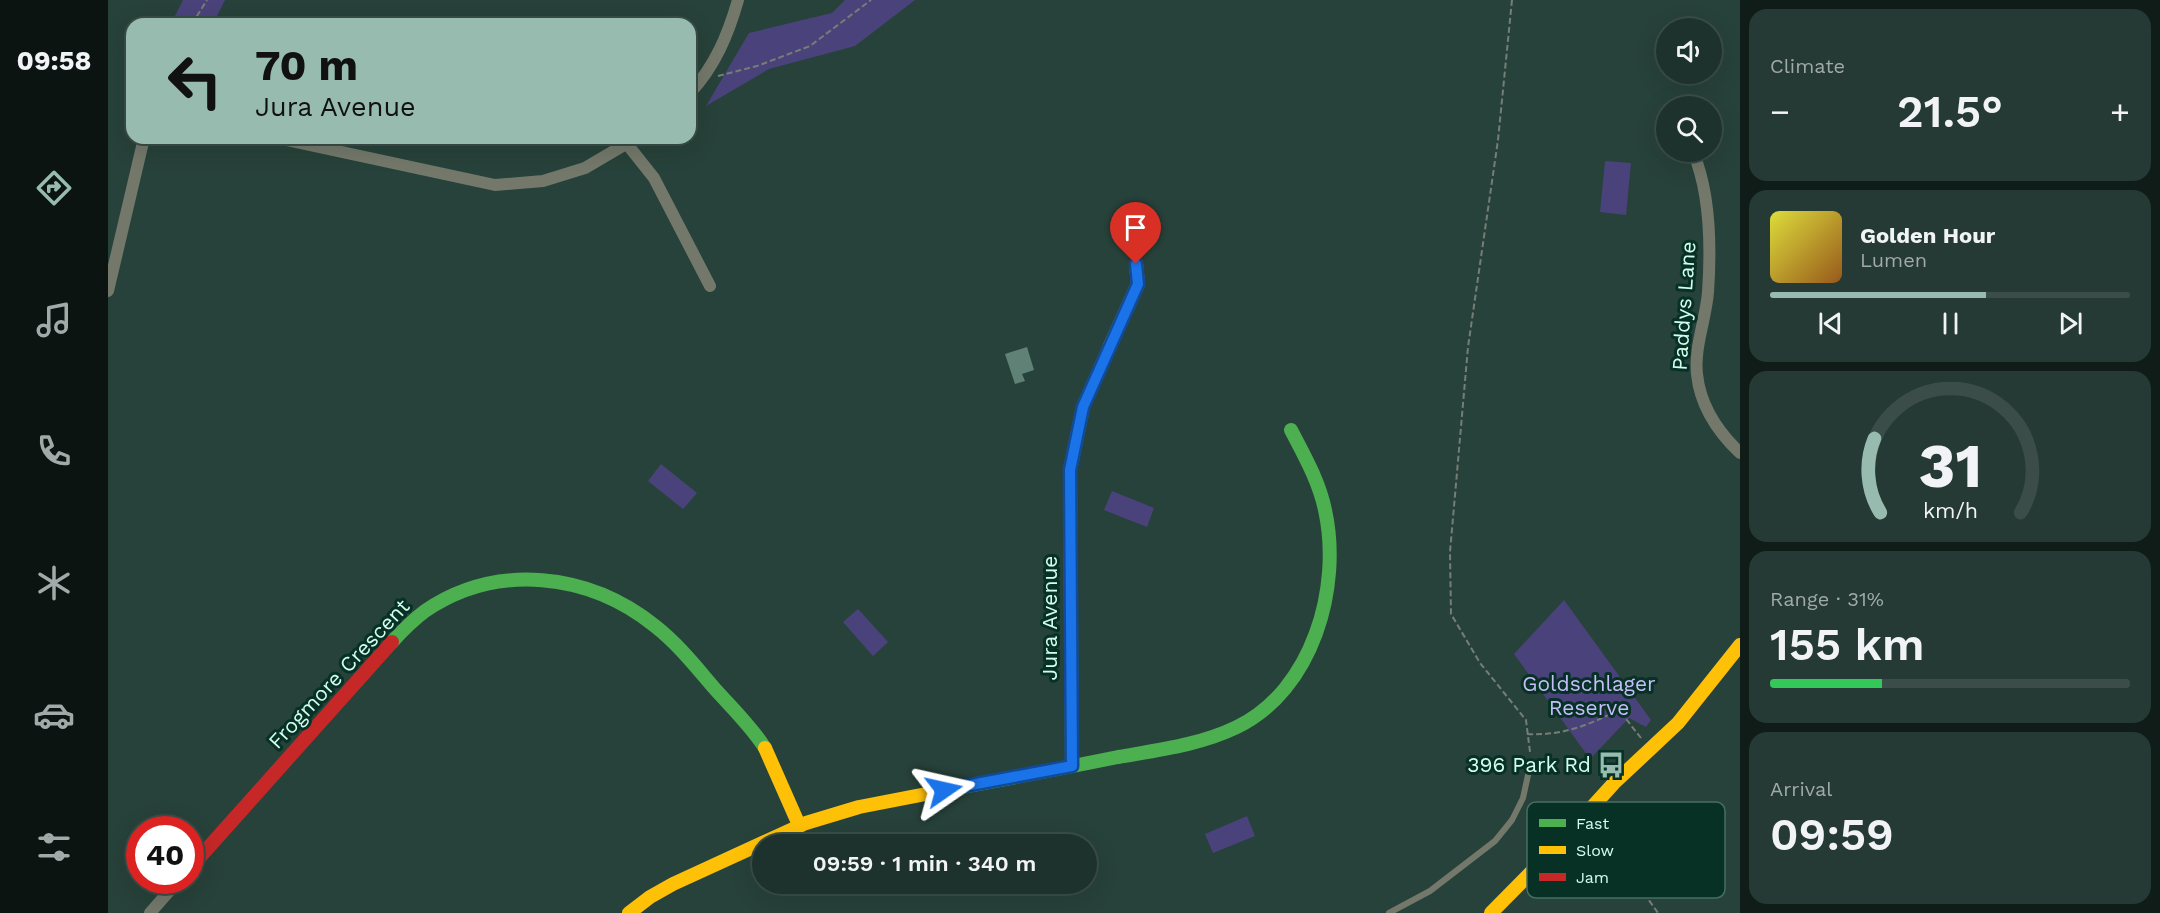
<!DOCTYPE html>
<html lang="en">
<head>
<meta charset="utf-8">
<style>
  body { margin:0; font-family:"Work Sans",sans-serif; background:#253a34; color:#f1f3f6; height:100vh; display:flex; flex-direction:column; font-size:22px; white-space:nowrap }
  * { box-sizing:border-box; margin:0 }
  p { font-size:20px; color:#a0aaa9 }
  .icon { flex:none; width:33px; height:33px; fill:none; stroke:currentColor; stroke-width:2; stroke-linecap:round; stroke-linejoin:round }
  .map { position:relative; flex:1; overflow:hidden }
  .drawer { display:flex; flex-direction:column; gap:9px; padding:9px; background:#101c18; width:420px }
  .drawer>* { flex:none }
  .guide { position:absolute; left:18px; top:18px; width:570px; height:126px; border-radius:18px; box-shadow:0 6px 24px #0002,0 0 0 2px #3b4d48; background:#97bcaf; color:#111; overflow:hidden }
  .buttons { position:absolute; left:1548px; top:18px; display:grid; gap:12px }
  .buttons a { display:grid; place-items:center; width:66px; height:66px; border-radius:50%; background:#1d322c; box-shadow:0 6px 24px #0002,0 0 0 2px #3b4d48; font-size:30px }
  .speed { position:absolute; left:18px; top:816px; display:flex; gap:12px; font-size:30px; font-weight:700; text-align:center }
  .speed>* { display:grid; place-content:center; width:78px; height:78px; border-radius:50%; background:#1d322c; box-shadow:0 6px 24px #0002,0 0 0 2px #3b4d48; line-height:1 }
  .speed .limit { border:9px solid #d22; background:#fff; color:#111 }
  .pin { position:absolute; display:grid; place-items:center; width:51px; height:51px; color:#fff; margin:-62px -26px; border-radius:50% 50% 50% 0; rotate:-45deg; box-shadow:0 0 6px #0007 }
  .pin .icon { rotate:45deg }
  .me { position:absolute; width:66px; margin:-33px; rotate:79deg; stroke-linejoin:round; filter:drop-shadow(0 0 4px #0008) }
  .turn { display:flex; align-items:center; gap:21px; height:126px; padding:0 30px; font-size:27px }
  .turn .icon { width:78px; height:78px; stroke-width:2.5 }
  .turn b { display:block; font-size:42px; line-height:51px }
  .big { font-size:45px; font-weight:600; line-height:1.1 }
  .drawer .card { flex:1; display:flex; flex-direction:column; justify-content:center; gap:9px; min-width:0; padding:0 21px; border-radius:18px; background:#253a34 }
  .drawer .dial { align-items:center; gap:0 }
  .dial svg { height:156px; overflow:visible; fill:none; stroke:#3b4d48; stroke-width:7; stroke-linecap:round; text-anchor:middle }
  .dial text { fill:#f1f3f6; stroke:none }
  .song { display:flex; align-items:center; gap:18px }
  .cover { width:72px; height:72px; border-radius:9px; background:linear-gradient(135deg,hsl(60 70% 55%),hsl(30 70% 35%)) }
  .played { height:6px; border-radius:3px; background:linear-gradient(90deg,#97bcaf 60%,#3b4d48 60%) }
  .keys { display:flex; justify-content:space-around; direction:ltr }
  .heat { display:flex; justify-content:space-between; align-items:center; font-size:33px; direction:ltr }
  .charge { height:9px; border-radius:4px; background:linear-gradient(90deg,#34c759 31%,#3b4d48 0) }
  .trip { position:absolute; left:644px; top:834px; width:345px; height:60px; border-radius:30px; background:#1d322c; box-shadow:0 6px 24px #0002,0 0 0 2px #3b4d48; font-weight:600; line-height:60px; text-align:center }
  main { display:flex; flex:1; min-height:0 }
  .menu { display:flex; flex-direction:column; width:108px; justify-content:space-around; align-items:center; background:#0c1412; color:#a0aaa9 }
  .menu .icon { width:42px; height:42px }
  .menu .on { color:#97bcaf }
  .menu b { font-size:27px; color:#f1f3f6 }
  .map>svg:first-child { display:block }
  .green { fill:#4a437b }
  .building { fill:#608176 }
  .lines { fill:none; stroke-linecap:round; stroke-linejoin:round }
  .path { stroke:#747e76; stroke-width:2; stroke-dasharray:6 3; stroke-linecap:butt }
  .lane { stroke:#73786b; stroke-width:6 }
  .street { stroke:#73786b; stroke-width:12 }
  .fast { stroke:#4caf50; stroke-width:14 }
  .slow { stroke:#ffc107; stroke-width:14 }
  .jam { stroke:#c62828; stroke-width:14 }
  .route-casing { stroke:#114b97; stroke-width:15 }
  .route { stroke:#1a73e8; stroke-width:10 }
  .labels { text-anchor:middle; stroke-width:6; stroke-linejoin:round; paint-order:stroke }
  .street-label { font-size:21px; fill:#d3feee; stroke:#083125 }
  .park-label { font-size:21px; fill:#c6befb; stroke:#083125 }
  .poi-label { font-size:21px; fill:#d3feee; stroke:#083125; text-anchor:end }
  .key { fill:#083125; stroke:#456e61; stroke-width:1.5 }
  .key-label { font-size:16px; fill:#d3feee }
</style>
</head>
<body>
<main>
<nav class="menu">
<b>09:58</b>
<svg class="icon on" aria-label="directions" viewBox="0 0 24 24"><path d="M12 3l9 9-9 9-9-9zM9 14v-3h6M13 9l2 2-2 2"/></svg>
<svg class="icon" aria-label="music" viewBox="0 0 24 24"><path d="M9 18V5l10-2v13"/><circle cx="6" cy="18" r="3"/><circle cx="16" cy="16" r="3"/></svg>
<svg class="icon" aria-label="phone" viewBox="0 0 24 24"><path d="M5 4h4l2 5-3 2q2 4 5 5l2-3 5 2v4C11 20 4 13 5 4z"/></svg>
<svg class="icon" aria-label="climate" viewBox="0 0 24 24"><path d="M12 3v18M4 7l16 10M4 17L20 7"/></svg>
<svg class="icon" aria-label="car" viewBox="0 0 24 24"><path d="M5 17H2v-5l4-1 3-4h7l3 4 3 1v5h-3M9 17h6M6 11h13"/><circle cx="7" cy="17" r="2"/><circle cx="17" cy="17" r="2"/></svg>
<svg class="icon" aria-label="filters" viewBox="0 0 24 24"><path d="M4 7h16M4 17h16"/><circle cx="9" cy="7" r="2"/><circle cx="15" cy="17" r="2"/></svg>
</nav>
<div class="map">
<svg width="1632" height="913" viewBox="0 0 1632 913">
  <rect width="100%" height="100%" fill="#27423a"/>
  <g class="green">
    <path d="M 75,0 L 117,0 L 105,24 L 63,24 Z"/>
    <path d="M 737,0 L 807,0 L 747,46 L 661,69 L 598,106 L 641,33 L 724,13 Z"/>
    <path d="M 1497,161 L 1523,163 L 1518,215 L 1492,212 Z"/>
    <path d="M 553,464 L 589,493 L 575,509 L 540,481 Z"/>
    <path d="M 1004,491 L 1046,508 L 1039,527 L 996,510 Z"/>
    <path d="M 1456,600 L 1543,720 L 1538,727 L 1521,718 L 1482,759 L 1406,654 Z"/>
    <path d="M 750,609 L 780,642 L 765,656 L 735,622 Z"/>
    <path d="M 1139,816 L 1147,836 L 1105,853 L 1097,834 Z"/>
  </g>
  <path class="building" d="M 919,347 L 926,370 L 914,374 L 917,381 L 907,384 L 897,354 Z"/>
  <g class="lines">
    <g class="path">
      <path d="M 1404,0 L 1390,140 L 1360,347 L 1342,552 L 1343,614 L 1372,663 L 1418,720 L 1422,752"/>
      <path d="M 84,24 L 99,0"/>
      <path d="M 610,76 L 649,66 L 702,46 L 763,0"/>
      <path d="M 1419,734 C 1455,736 1480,725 1511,710 L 1533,738"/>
      <path d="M 1489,827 L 1550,913"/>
      <path d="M 1439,880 L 1472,851 L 1488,827"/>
    </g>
    <path class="lane" d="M 1281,913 L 1322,891 L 1387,841 L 1404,820 L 1415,798 L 1423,761"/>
    <g class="street">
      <path d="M 582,93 C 607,66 620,35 630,0"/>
      <path d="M 169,138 L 387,185 L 435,181 L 477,168 L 528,138"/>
      <path d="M 519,144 L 546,178 L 602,286"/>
      <path d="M 1585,152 C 1602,192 1603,249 1600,292 C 1598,319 1586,347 1589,374 C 1592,405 1610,432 1632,453"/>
      <path d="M 0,291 L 36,138"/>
      <path d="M 42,913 L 71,880"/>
    </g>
    <g class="fast">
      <path d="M 284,642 C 294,631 305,620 317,611 C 389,562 481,573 547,626 C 570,644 588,667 607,689 C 624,708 643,726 657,748"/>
      <path d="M 964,766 L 962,470 L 975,407 L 1002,346"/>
      <path d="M 849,788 C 903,778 956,768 1010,757 C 1050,750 1092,745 1129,727 C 1205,690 1234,587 1217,510 C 1211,481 1196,455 1183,430"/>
    </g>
    <g class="slow">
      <path d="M 1002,346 L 1030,284 L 1028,264"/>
      <path d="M 657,748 L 691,825"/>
      <path d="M 521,913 L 542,897 L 565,884 L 698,823 L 751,807 L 849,788"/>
      <path d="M 1383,913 L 1447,848 L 1506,783 L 1570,723 L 1632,645"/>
    </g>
    <path class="jam" d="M 82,868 L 284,642"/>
  </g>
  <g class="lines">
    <g class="route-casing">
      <path id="route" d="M 836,790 L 964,766 L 962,470 L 975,407 L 1030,284 L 1028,264"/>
    </g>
    <use href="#route" class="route"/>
  </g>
  <defs>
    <g id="bus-bare" transform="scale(2.07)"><path d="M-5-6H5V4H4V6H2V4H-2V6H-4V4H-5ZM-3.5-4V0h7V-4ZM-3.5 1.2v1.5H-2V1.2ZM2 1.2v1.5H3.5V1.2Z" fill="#97bcaf" stroke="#083125" stroke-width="2.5" paint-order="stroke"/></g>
  </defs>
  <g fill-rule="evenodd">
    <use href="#bus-bare" x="1503" y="765"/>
  </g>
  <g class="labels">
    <g class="street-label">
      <text transform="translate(1576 306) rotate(-86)" y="7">Paddys Lane</text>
      <text transform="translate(942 618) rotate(-90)" y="7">Jura Avenue</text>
      <text transform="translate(231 674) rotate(-47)" y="7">Frogmore Crescent</text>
    </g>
    <g class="park-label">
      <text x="1481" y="691">Goldschlager<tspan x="1481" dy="24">Reserve</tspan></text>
    </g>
    <g class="poi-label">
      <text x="1483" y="772">396 Park Rd</text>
    </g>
  </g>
  <rect x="1419" y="802" width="198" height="96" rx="9" class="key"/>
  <rect x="1431" y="819" width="27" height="8" fill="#4caf50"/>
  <rect x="1431" y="846" width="27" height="8" fill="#ffc107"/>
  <rect x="1431" y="873" width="27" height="8" fill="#c62828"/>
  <g class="key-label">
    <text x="1468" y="829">Fast</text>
    <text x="1468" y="856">Slow</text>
    <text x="1468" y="883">Jam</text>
  </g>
</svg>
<div class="buttons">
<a><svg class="icon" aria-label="sound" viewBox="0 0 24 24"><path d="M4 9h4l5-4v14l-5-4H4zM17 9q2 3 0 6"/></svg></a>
<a><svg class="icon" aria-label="search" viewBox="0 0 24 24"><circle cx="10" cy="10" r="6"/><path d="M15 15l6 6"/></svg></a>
</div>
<div class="speed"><div class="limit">40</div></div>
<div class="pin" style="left:1028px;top:264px;background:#d93025"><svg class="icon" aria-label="arrive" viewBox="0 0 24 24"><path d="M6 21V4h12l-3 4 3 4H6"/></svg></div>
<svg class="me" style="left:836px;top:790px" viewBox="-20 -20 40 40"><path d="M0-17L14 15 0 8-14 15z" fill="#1a73e8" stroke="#fff" stroke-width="4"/></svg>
<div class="trip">09:59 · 1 min · 340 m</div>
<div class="guide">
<div class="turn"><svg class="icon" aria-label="left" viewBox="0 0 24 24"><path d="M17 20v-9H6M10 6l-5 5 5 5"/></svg><div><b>70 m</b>Jura Avenue</div></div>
</div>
</div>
<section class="drawer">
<div class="card"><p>Climate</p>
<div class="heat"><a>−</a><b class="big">21.5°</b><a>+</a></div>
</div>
<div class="card">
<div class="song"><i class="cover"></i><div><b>Golden Hour</b><p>Lumen</p></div></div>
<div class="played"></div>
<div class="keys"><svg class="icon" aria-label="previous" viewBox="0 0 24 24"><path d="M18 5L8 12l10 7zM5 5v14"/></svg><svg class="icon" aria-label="pause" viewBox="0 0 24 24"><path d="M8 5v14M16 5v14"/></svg><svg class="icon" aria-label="next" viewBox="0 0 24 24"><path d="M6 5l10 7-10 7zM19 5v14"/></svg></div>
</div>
<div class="card dial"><svg viewBox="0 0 100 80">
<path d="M14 69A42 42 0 1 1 86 69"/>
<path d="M14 69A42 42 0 0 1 11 31" stroke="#97bcaf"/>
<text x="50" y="56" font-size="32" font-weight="700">31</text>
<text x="50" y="72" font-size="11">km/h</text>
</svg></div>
<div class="card"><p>Range · 31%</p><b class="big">155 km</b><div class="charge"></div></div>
<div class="card"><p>Arrival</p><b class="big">09:59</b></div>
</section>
</main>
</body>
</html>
